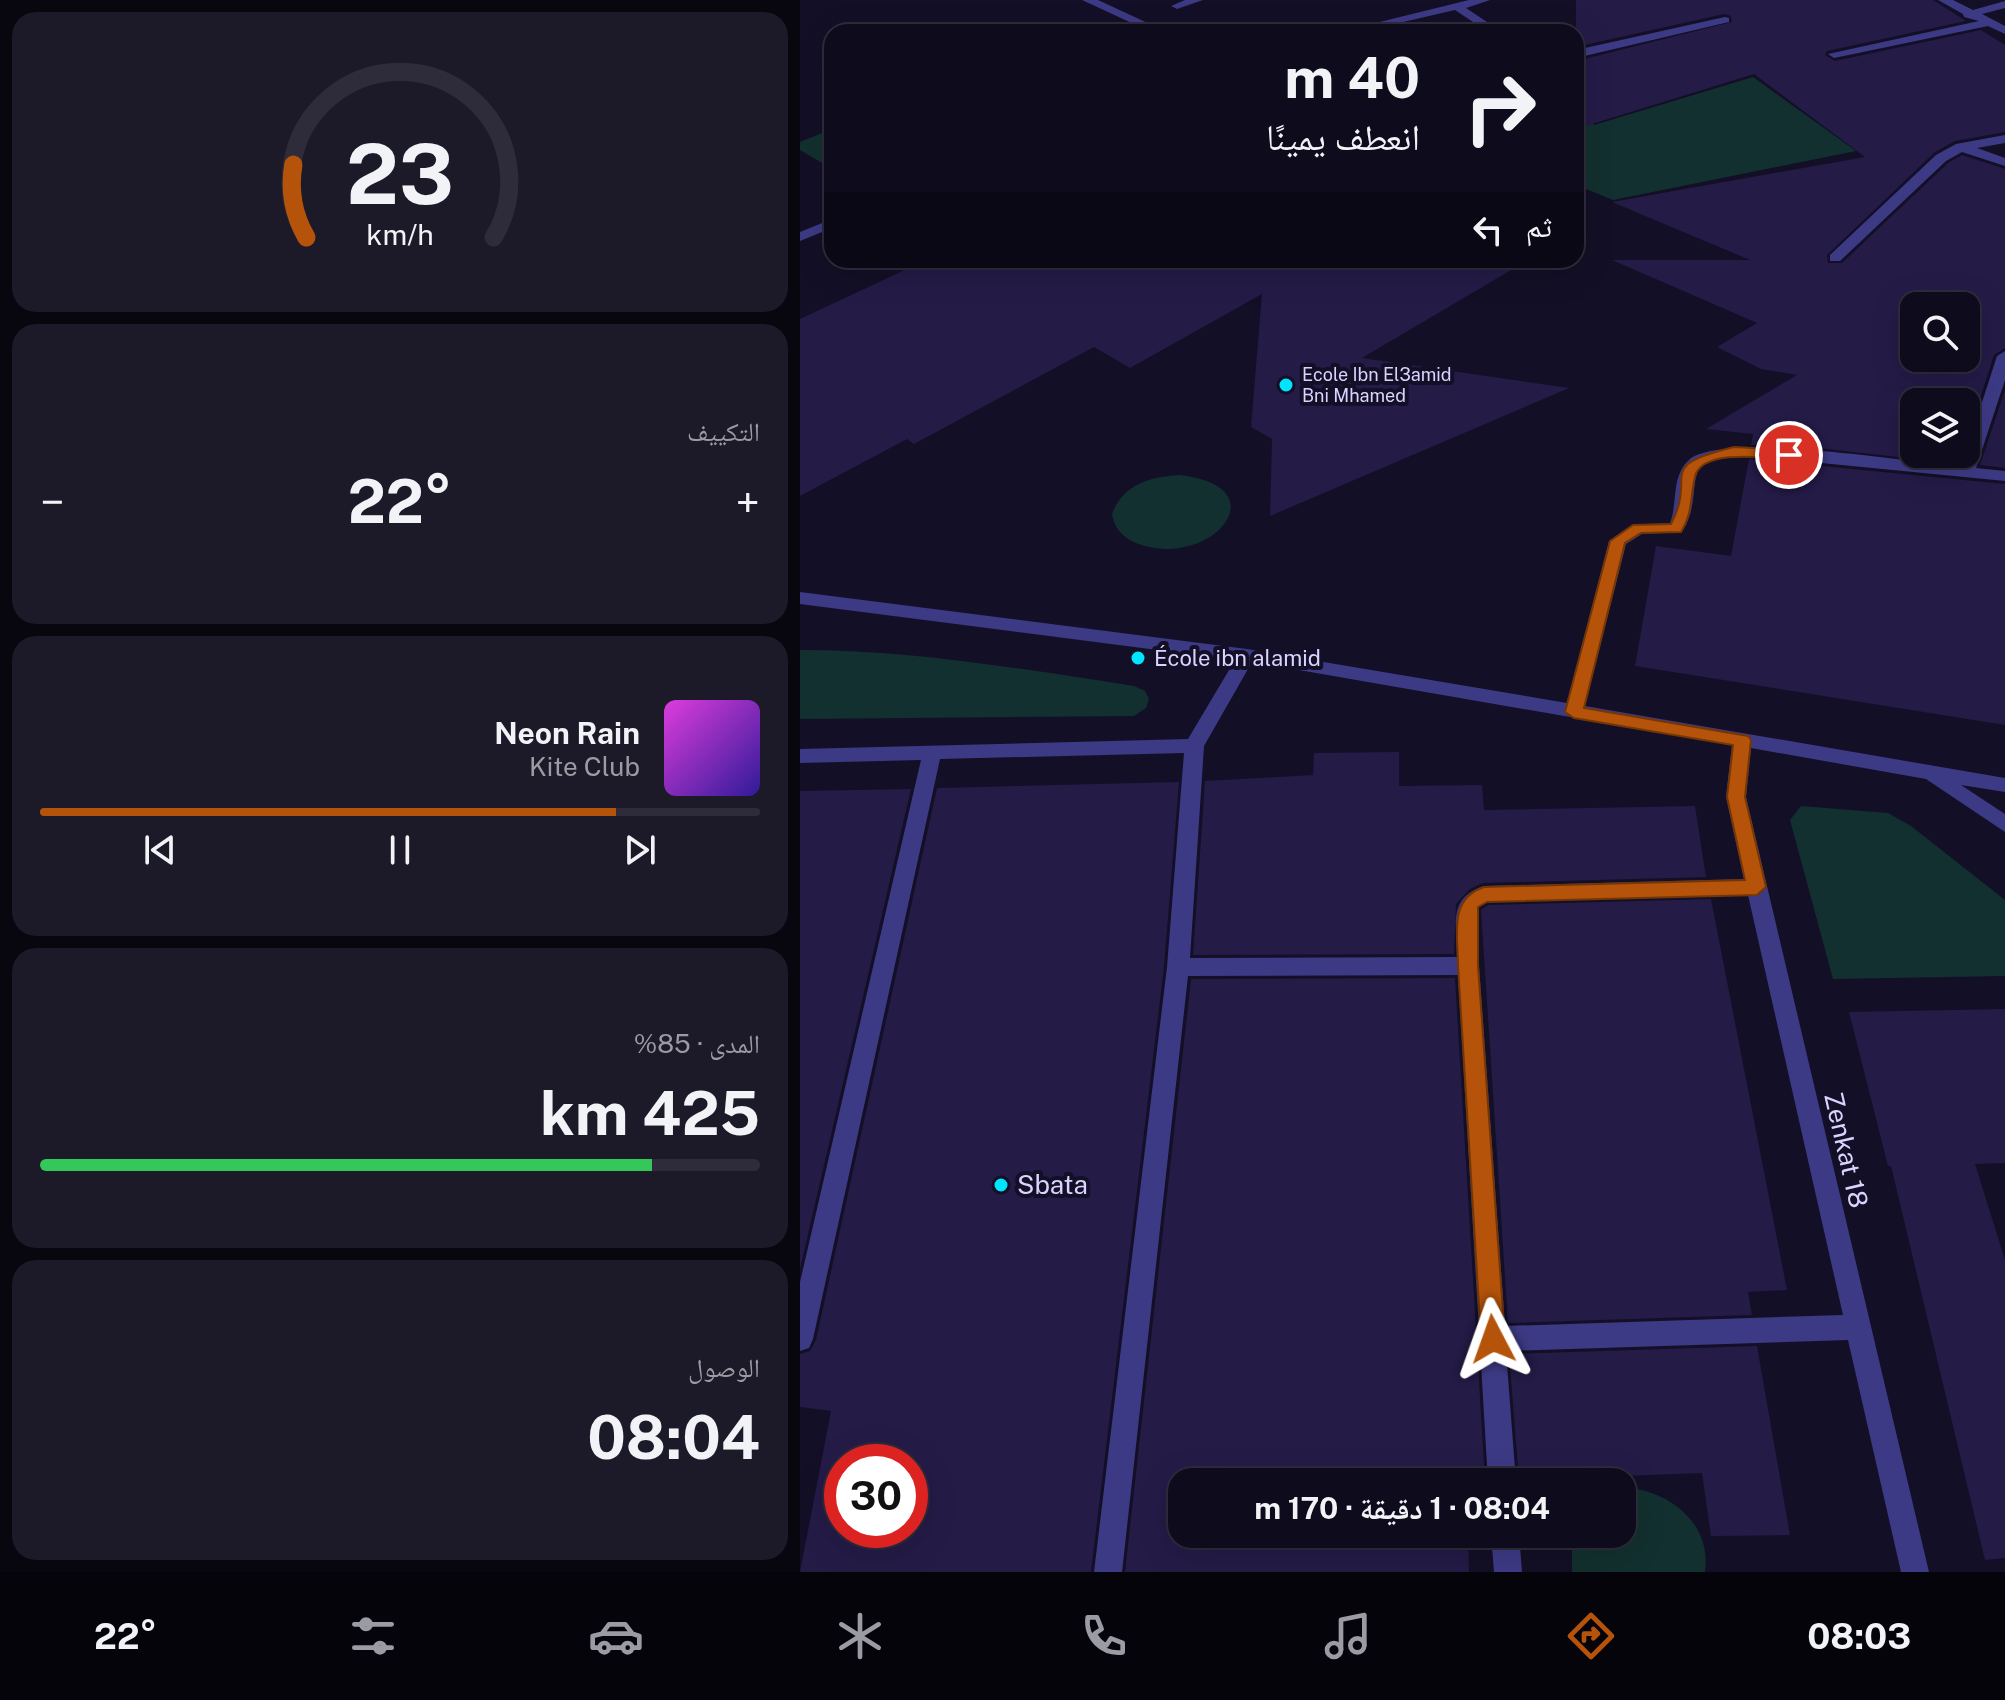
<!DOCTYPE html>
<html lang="ar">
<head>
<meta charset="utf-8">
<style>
  body { margin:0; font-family:"Public Sans","Noto Naskh Arabic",sans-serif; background:#1c1929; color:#f1f3f6; direction:rtl; height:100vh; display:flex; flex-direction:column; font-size:30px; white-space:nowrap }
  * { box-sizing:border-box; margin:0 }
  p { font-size:26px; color:#9b9ba3 }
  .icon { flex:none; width:44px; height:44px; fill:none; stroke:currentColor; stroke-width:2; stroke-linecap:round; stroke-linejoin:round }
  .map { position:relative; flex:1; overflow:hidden; direction:ltr }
  .panel { display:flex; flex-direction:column; gap:12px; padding:12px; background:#08060f; width:800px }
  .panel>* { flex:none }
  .top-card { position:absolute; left:24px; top:24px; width:760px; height:244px; border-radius:24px; box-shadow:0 8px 32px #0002,0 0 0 2px #2e2b3b; direction:rtl; background:#0e0b1c; color:#f1f3f6; overflow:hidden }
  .buttons { position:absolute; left:1100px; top:292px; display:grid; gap:16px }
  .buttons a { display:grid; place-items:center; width:80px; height:80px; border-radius:16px; background:#0e0b1c; box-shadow:0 8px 32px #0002,0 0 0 2px #2e2b3b; font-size:40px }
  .speed { position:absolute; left:24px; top:1444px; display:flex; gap:16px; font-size:40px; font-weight:700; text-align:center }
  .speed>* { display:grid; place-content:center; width:104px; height:104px; border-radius:50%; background:#0e0b1c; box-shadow:0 8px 32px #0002,0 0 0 2px #2e2b3b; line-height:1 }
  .speed .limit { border:12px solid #d22; background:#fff; color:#111 }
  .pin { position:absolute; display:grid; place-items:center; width:68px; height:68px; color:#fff; margin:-34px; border:4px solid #fff; border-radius:50%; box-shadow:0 2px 8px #0007 }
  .me { position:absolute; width:88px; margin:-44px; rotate:356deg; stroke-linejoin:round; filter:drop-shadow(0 0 6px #0008) }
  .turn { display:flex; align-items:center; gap:28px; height:168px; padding:0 32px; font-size:36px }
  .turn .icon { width:104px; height:104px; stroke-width:2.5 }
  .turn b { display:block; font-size:56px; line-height:68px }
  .then { display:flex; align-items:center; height:76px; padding:0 32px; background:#0003; gap:16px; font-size:30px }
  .big { font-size:60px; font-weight:700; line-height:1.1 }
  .panel .widget { flex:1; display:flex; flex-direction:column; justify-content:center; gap:12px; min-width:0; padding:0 28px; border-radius:24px; background:#1c1929 }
  .panel .dial { align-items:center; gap:0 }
  .dial svg { height:208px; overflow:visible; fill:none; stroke:#2e2b3b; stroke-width:7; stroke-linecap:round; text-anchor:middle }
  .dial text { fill:#f1f3f6; stroke:none }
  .song { display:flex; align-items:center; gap:24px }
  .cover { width:96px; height:96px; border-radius:12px; background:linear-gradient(135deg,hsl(300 70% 55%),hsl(250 70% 35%)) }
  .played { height:8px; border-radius:4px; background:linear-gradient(90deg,#b45309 80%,#2e2b3b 80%) }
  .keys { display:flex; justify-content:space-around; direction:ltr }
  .heat { display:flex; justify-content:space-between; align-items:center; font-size:44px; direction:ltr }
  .charge { height:12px; border-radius:6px; background:linear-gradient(90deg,#34c759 85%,#2e2b3b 0) }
  .trip { position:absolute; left:368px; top:1468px; width:468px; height:80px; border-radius:24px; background:#0e0b1c; box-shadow:0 8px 32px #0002,0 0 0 2px #2e2b3b; font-weight:700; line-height:80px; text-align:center; direction:rtl }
  .tabs { display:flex; height:128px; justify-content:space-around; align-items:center; background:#06040b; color:#9b9ba3 }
  .tabs .icon { width:56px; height:56px }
  .tabs .current { color:#b45309 }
  .tabs b { font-size:36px; color:#f1f3f6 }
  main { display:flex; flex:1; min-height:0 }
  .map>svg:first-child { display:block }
  .green { fill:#12302f }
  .building { fill:#241b47; fill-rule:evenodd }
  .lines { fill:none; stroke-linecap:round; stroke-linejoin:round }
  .minor { fill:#3d3a85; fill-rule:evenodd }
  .route { fill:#b45309; stroke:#753606; stroke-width:2 }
  .poi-dot { fill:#00e5ff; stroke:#130f26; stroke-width:3 }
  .labels { text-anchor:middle; stroke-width:8; stroke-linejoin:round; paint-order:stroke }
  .far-poi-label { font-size:18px; fill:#d9d4ff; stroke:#130f26; text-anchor:start }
  .poi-label { font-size:22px; fill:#d9d4ff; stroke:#130f26; text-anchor:start }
  .near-street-label { font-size:26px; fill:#d9d4ff; stroke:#130f26 }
  .near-poi-label { font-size:26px; fill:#d9d4ff; stroke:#130f26; text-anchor:start }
</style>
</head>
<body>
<main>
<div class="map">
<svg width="1205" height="1572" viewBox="0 0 1205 1572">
  <rect width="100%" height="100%" fill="#130f26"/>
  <g class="green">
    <path d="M 953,77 L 1056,151 L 813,200 L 776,185 L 776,111 L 794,125 Z"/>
    <path d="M 32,129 L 32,169 L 0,150 L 0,142 Z"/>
    <path d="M 379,475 C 479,486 415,565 345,546 C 327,541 315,532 312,514 C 323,484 350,477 379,475 Z"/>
    <path d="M 0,650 C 112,650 223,669 334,686 L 345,691 L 349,699 L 346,708 L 334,716 L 0,719 Z"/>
    <path d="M 1001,806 L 1088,813 L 1111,826 L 1205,900 L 1205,976 L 1033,979 L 990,820 Z"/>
    <path d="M 829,1488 C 871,1492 912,1525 905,1572 L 772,1572 L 772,1534 L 822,1534 L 822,1489 Z"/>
  </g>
  <g class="building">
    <path d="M 776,0 L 1133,0 L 1166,21 L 1027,51 L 1025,55 L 1035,61 L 1181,30 L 1205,45 L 1205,132 L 1155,141 L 1135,152 L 1027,255 L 1028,263 L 1042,263 L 1148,163 L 1162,155 L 1205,169 L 1205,348 L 1194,355 L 1166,442 L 1166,402 L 1114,402 L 1114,454 L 1162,454 L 1159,464 L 1019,448 L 951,445 L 953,434 L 906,429 L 997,375 L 961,369 L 917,347 L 957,323 L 812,260 L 950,260 L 812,202 L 1065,157 L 954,74 L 776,129 L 776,61 L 932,22 L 931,16 L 924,14 L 776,47 ZM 1114,306 L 1166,306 L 1166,358 L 1114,358 Z"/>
    <path d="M 126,260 L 728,260 L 562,358 L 769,388 L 470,516 L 472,439 L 451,427 L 462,294 L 330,368 L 294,347 L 114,444 L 107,439 L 0,496 L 0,319 Z"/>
    <path d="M 1205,390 L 1205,468 L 1180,465 Z"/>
    <path d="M 949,459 L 1205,484 L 1205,725 L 835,666 L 856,546 L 931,556 Z"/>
    <path d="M 599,752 L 599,786 L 682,785 L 684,810 L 895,806 L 906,877 L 683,883 L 670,889 L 656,904 L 654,954 L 393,955 L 405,781 L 513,775 L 514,753 Z"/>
    <path d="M 379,782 L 364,967 L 291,1572 L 0,1572 L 31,1411 L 0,1407 L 0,1354 L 10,1351 L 16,1340 L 137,788 ZM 42,1462 L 110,1462 L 110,1530 L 42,1530 Z"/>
    <path d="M 111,789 L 0,1269 L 0,791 Z"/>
    <path d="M 911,899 L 987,1290 L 948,1292 L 952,1315 L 708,1323 L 681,910 L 688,905 Z"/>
    <path d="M 655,978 L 685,1481 L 382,1482 L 382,1534 L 668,1534 L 669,1572 L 325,1572 L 391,979 Z"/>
    <path d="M 1205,1009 L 1205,1163 L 1175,1164 L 1205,1260 L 1205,1558 L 1185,1560 L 1091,1166 L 1088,1166 L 1049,1012 Z"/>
    <path d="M 957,1346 L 990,1535 L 911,1536 L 902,1473 L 719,1480 L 709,1354 Z"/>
  </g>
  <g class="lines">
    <g class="minor">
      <path d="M 282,0 L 298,0 L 367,32 L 351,32 Z"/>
      <path d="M 385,0 L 403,0 L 377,9 L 371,6 Z"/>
      <path d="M 669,0 L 690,0 L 666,8 L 702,32 L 688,32 L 655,10 L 560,32 L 539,32 Z"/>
      <path d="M 1138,0 L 1153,0 L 1173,10 L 1205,1 L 1205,8 L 1182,14 L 1205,26 L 1205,34 L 1188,26 L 1034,58 L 1028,54 L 1179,21 L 1164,17 L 1163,14 Z"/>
      <path d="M 925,17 L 929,18 L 929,22 L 776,58 L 776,50 Z"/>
      <path d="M 1205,135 L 1205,143 L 1177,148 L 1205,158 L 1205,166 L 1162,152 L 1146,161 L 1040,261 L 1030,261 L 1030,255 L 1136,155 L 1156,144 Z"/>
      <path d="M 32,219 L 32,228 L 0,241 L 0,232 Z"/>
      <path d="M 1205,351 L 1205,380 L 1176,468 L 1205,471 L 1205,481 L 951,456 C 869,454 910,487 882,532 L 842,534 L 826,544 L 785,706 L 1205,778 L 1205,792 L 1161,785 L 1205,814 L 1205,832 L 1126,779 L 951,748 L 946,797 L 1129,1572 L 1101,1572 L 1048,1340 L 706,1351 L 716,1482 L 688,1482 L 658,975 L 388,976 L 322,1572 L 294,1572 L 367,967 L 384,753 L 140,759 L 13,1339 L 9,1348 L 0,1351 L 0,1282 L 121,760 L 0,763 L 0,749 L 388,739 L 435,660 L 0,604 L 0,592 L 447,649 L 767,703 L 809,541 L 832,525 L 870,523 C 878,502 871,476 889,460 C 919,431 1113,462 1161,467 L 1197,356 ZM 452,662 L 932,745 L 926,797 L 944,879 L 684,886 C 647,898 657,925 657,957 L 390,958 L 404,746 ZM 948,895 L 1043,1315 L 705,1326 L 679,966 L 678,908 L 687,902 Z"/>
      <path d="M 691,1534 L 719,1534 L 722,1572 L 694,1572 Z"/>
    </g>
  </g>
  <path class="route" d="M 934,447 L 989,450 L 997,455 L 989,459 C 968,458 901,448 895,477 C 890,498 893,513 881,532 L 841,533 L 825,543 L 784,708 L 948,736 L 951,740 L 945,797 L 966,887 L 957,895 L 687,902 L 678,907 L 678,966 L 705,1339 L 701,1347 L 693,1351 L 685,1347 L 681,1339 L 658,966 C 658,935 648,899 684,887 L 945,880 L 927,797 L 933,745 L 774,718 L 765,712 L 810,541 L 833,525 L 871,524 C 898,474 852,467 934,447 Z"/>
  <g class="poi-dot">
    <circle cx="486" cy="385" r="8"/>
    <circle cx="338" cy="658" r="8"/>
    <circle cx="201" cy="1185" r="8"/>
  </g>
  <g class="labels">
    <g class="far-poi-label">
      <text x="502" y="381">Ecole Ibn El3amid<tspan x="502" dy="21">Bni Mhamed</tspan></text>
    </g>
    <g class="poi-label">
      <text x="354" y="666">École ibn alamid</text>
    </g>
    <g class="near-street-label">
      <text transform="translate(1046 1150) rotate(77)" y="9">Zenkat 18</text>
    </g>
    <g class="near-poi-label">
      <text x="217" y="1194">Sbata</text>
    </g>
  </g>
</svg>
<div class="buttons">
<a><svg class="icon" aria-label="search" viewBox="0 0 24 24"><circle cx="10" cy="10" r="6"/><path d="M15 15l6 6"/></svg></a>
<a><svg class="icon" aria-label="layers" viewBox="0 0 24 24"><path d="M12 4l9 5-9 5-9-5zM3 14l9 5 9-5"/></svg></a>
</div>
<div class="speed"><div class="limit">30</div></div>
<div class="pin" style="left:989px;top:455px;background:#d93025"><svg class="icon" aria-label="arrive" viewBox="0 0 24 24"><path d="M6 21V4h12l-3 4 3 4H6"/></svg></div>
<svg class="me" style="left:693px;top:1339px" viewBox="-20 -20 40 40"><path d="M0-17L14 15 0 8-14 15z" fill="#b45309" stroke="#fff" stroke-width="4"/></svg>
<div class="trip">08:04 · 1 دقيقة · 170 m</div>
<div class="top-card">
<div class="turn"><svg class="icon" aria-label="right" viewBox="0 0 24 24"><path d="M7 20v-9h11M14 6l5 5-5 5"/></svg><div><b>40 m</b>انعطف يمينًا</div></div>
<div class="then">ثم<svg class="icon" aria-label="left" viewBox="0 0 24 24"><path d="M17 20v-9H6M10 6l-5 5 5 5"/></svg></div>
</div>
</div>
<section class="panel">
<div class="widget dial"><svg viewBox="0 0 100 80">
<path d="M14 69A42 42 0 1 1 86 69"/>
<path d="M14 69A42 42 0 0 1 9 41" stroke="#b45309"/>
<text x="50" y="56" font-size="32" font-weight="700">23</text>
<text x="50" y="72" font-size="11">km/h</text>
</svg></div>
<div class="widget"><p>التكييف</p>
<div class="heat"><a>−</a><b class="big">22°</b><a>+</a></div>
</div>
<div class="widget">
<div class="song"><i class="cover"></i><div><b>Neon Rain</b><p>Kite Club</p></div></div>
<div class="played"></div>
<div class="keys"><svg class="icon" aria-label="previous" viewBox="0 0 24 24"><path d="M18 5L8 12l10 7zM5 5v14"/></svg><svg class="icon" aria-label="pause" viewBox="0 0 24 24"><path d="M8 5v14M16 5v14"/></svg><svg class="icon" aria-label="next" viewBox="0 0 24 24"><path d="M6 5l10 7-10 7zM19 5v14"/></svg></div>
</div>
<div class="widget"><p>المدى · 85%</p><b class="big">425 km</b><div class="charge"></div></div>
<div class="widget"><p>الوصول</p><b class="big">08:04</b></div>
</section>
</main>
<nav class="tabs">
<b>08:03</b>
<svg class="icon current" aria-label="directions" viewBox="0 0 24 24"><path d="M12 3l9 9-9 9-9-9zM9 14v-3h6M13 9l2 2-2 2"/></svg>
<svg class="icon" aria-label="music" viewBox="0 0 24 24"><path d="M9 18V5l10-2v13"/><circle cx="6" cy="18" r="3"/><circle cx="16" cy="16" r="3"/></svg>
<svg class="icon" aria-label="phone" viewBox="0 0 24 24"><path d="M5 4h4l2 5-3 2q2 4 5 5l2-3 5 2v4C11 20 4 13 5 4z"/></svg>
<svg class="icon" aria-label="climate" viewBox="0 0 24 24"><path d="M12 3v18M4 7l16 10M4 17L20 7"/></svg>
<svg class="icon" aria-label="car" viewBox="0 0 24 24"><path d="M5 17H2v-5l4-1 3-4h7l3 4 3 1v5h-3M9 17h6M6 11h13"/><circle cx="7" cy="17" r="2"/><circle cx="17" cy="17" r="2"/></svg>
<svg class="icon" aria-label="filters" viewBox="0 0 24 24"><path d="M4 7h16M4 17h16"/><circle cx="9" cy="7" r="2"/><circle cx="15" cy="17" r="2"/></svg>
<b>22°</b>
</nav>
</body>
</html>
